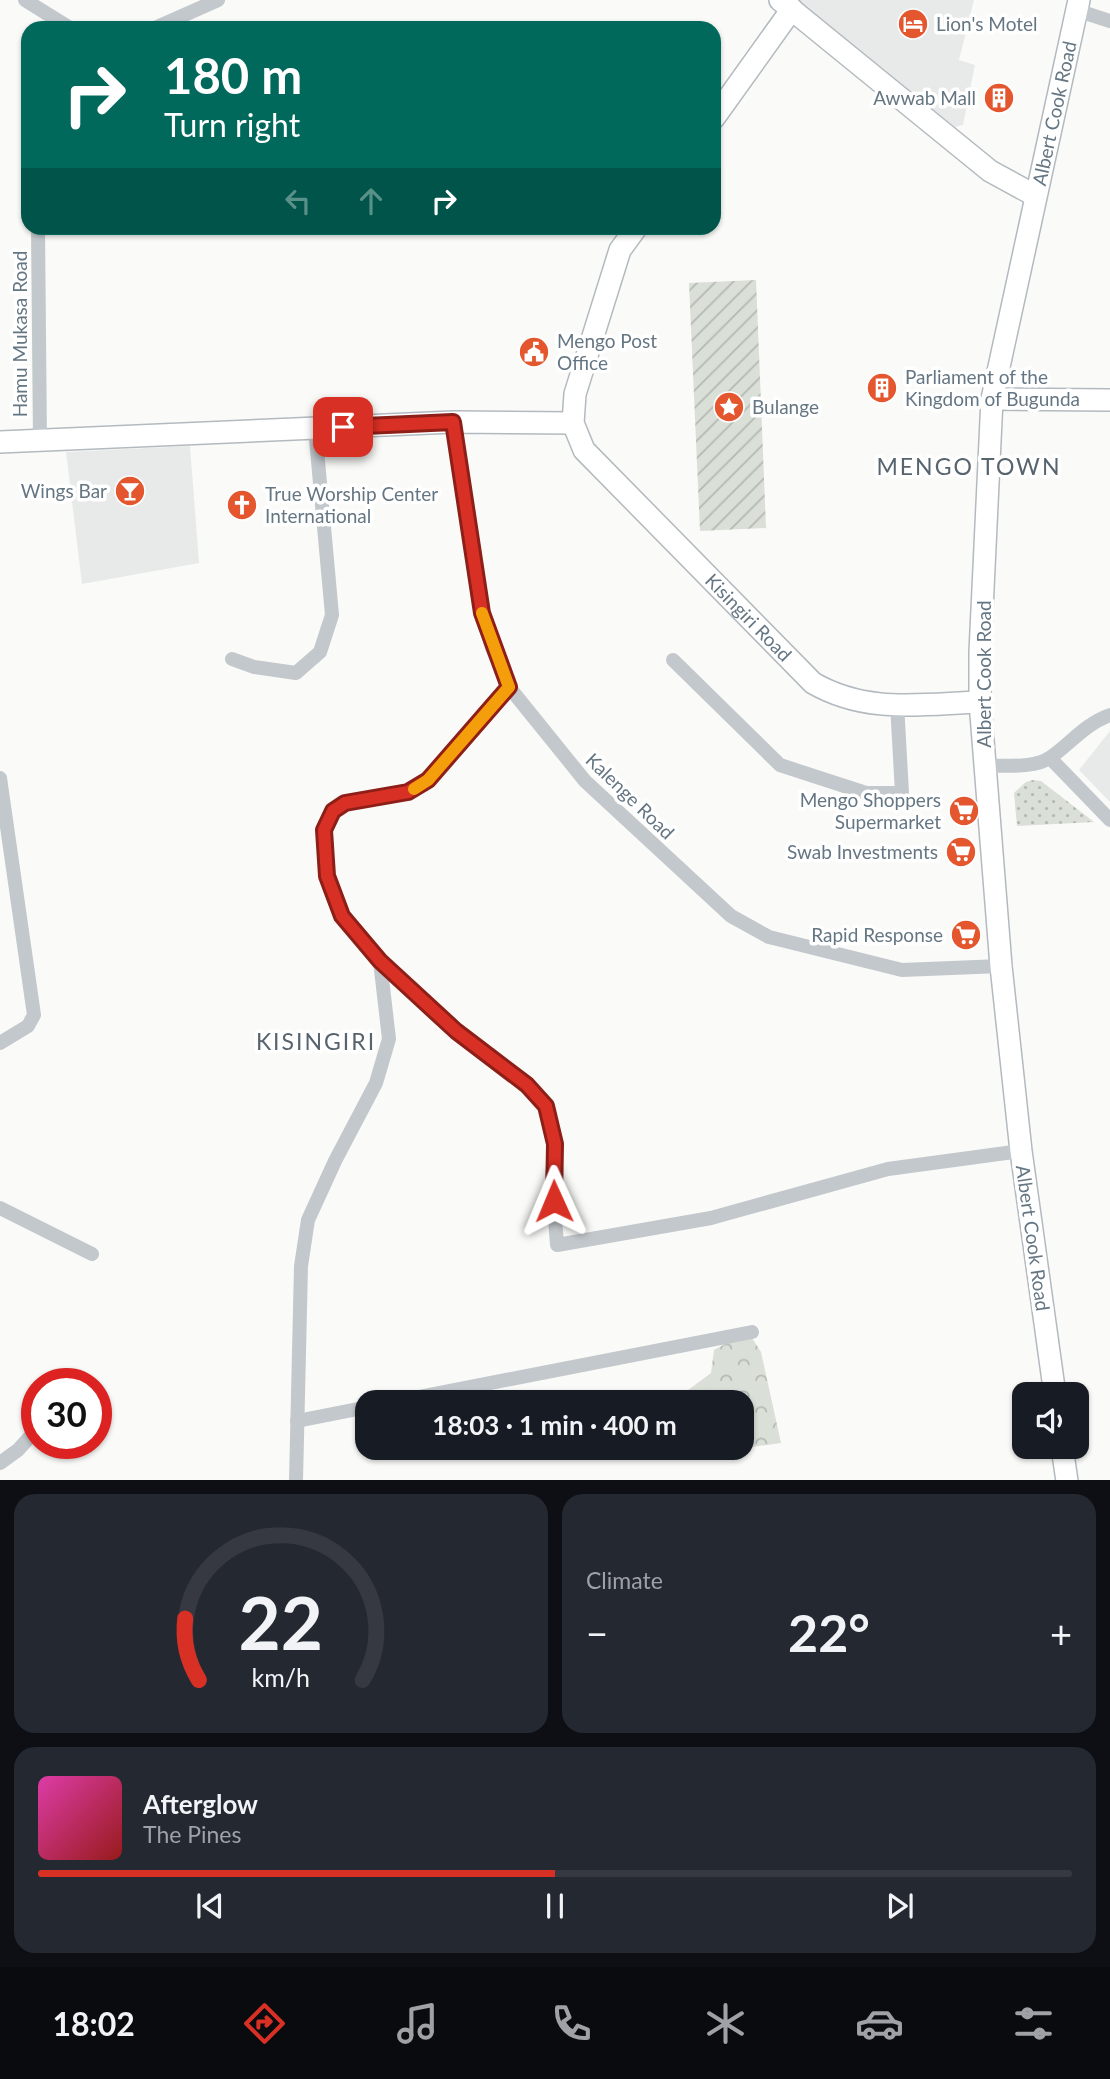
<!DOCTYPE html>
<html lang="en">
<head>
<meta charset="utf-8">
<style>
  body { margin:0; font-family:Lato,sans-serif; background:#242831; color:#f1f3f6; height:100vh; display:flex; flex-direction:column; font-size:26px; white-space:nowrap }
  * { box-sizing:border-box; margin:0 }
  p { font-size:23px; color:#9ea1a6 }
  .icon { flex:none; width:38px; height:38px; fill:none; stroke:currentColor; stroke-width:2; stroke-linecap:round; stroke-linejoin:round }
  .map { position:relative; height:1480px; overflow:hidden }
  .sheet { display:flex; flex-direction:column; gap:14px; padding:14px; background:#0d0f14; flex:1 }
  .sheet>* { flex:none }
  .banner { position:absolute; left:21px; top:21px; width:700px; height:214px; border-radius:21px; box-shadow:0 2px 5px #0004; background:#00695c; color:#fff; overflow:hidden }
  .fabs { position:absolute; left:1012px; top:1382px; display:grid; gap:14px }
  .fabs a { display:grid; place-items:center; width:77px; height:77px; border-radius:14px; background:#171b24; box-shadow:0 2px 5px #0004; font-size:35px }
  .speed { position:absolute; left:21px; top:1368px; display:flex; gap:14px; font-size:35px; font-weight:700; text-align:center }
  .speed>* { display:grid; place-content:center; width:91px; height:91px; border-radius:50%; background:#171b24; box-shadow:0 2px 5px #0004; line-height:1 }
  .speed .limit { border:10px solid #d22; background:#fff; color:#111 }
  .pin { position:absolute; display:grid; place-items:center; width:60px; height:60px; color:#fff; margin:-30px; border-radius:14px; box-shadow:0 4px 10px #0006 }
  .me { position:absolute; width:77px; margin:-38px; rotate:359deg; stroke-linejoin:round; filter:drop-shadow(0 0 5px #0008) }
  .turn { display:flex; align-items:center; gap:24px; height:147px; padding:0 28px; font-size:32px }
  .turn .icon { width:91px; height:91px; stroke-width:2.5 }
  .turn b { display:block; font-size:49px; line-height:60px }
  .lanes { display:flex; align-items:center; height:66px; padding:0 28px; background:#0003; justify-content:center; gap:35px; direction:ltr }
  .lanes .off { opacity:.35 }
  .big { font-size:52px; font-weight:700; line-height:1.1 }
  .sheet .card { flex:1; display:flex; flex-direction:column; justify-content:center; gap:10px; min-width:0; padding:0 24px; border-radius:21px; background:#242831 }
  .sheet .dial { align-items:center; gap:0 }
  .dial svg { height:182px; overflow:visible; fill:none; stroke:#363941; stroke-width:7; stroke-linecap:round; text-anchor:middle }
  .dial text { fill:#f1f3f6; stroke:none }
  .song { display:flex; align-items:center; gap:21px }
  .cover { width:84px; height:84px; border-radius:10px; background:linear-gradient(135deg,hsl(320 70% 55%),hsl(0 70% 35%)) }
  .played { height:7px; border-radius:4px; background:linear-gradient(90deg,#d93025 50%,#363941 50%) }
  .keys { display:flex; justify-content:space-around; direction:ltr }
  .heat { display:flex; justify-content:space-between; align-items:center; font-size:38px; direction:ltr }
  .sheet .tiles { flex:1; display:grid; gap:14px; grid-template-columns:1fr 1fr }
  .card:last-child { grid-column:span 2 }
  .trip { position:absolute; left:355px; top:1390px; width:399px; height:70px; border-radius:21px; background:#171b24; box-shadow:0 2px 5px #0004; font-weight:700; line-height:70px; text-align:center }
  .tabs { display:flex; height:112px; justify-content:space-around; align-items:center; background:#090b0e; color:#9ea1a6 }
  .tabs .icon { width:49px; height:49px }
  .tabs .selected { color:#d93025 }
  .tabs b { font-size:32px; color:#f1f3f6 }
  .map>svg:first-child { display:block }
  .built { fill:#e8e9e9 }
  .grass { fill:url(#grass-dots) }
  .forest { fill:url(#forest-crowns) }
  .garden { fill:url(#garden-furrows) }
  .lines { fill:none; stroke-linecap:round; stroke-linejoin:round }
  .secondary-casing { stroke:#b3babf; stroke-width:24 }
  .minor { stroke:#c3c8cc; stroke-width:14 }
  .secondary { stroke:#fff; stroke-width:21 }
  .route-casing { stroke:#8d1f18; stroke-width:18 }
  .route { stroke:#d93025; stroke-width:12 }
  .slow { stroke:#f59e0b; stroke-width:12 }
  .labels { text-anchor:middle; stroke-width:7; stroke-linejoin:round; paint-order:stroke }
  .poi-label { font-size:19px; fill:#657683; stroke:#fff; text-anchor:start }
  .street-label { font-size:19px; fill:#657683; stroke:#fff }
  .quarter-label { font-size:23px; letter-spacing:2px; fill:#57646e; stroke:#fff }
</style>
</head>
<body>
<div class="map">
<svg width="1110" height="1481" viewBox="0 0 1110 1481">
  <defs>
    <pattern id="grass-dots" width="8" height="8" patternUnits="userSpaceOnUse" patternTransform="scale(1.75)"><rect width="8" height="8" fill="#dadfd7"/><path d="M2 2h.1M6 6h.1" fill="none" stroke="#b4b9b4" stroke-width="1.8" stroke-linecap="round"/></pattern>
    <pattern id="forest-crowns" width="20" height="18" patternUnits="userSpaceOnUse" patternTransform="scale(1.75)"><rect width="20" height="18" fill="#dadfd7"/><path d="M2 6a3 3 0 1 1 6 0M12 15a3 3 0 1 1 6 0" fill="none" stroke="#b4b9b4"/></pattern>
    <pattern id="garden-furrows" width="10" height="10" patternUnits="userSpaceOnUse" patternTransform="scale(1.75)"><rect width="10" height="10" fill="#dadfd7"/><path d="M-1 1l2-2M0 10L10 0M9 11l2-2" fill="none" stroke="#b4b9b4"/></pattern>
  </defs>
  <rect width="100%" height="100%" fill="#fafaf8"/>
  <g class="built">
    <path d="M 799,0 L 974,0 L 959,60 L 975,65 L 963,125 L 955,127 Z"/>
    <path d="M 190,446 L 199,563 L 82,584 L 66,452 Z"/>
    <path d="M 1110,731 L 1110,802 L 1079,770 Z"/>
  </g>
  <path class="grass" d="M 1033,780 L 1041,781 L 1094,822 L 1017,826 L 1014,793 L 1026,782 Z"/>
  <path class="forest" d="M 736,1338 L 752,1338 L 761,1352 L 781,1443 L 673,1458 L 672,1447 L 742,1447 L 742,1402 L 672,1402 L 711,1373 L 714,1350 Z"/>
  <path class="garden" d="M 756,280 L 766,528 L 700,531 L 689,283 Z"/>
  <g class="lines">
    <g class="secondary-casing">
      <g id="secondary">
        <path d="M 780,0 L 990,171 L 1034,195"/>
        <path d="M 714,118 L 792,9"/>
        <path id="s1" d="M 636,228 L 620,250 L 575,394 L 573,423 L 584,450 L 813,683 C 867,714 920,704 980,702"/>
        <path d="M 992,399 L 1110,400"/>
        <path d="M 0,442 L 453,422 L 573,423"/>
        <path id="s2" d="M 1055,1395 L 1021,1151 L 1001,966 L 980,702 L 980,652 L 992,399 L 1079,0"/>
        <path d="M 1062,1447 L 1067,1481"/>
      </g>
    </g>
    <g class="minor">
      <path d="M 25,0 L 70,28"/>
      <path d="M 1076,10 L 1110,21"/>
      <path d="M 155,28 L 218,0"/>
      <path d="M 38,228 L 40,441"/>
      <path d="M 453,422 L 482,613 L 492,648 L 509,687 L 585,781 L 731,916 L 769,937 L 902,970 L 1001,966"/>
      <path d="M 232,659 L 254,667 L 296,673 L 320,652 L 332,615 L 315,428"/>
      <path d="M 673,660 L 780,765 L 866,793 L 902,793 L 897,704"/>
      <path d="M 1050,758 L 1110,820"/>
      <path d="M 985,766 C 1005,765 1034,769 1051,757 C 1072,742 1085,724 1110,715"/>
      <path d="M 0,778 L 34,1015 L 28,1026 L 0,1043"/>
      <path d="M 380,961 L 456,1031 L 528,1085 L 546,1106 L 555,1144 L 552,1179 L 557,1245 L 711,1218 L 888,1169 L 1021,1151"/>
      <path d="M 0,1208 L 92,1254"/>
      <path d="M 393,1402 L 752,1332"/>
      <path d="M 297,1421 L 368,1407"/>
      <path d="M 0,1463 L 18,1450 L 37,1429"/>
      <path d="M 296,1481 L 301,1266 L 308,1220 L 335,1161 L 376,1083 L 389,1039 L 380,961 L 342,916 L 333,897 L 327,876 L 324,830 L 333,811 L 345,803 L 408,792 L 428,780 L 509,687"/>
    </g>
    <use href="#secondary" class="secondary"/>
  </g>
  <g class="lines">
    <g class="route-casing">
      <path id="route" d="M 343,427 L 453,422 L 482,613 L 509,687 L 428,780 L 408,792 L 345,803 L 333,811 L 324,830 L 327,876 L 342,916 L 380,961 L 456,1031 L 527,1085 L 546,1106 L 555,1144 L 554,1201"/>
    </g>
    <use href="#route" class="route"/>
    <path class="slow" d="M 414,789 L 428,780 L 509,687 L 482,613"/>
  </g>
  <defs>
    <g id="hotel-disc" transform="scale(1.575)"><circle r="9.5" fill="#e4572e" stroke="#fff"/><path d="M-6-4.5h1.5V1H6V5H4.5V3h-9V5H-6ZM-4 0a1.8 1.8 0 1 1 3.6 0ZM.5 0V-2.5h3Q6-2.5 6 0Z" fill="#fff"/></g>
    <g id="building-disc" transform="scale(1.575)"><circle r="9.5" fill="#e4572e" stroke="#fff"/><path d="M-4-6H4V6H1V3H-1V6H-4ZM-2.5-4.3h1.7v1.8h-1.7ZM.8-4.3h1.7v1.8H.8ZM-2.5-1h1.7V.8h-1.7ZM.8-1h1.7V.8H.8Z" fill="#fff"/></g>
    <g id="civic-disc" transform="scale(1.575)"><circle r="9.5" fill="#e4572e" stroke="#fff"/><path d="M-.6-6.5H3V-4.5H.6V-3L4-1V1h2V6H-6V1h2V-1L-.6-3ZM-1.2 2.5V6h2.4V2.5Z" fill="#fff"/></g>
    <g id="sight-disc" transform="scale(1.575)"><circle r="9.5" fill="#e4572e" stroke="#fff"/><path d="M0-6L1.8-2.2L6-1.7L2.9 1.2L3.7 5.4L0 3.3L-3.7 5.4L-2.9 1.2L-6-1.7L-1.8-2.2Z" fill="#fff"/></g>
    <g id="bar-disc" transform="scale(1.575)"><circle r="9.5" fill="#e4572e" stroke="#fff"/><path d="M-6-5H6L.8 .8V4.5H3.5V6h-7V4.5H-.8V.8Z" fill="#fff"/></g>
    <g id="church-disc" transform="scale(1.575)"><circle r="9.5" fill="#e4572e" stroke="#fff"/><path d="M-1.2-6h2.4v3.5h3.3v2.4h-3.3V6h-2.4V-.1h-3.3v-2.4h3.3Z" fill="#fff"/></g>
    <g id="supermarket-disc" transform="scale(1.575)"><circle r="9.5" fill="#e4572e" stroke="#fff"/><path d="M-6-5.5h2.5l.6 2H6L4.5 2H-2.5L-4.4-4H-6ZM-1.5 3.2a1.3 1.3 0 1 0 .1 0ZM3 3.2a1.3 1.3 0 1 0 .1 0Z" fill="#fff"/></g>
  </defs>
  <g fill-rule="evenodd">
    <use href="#hotel-disc" x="913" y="24"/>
    <use href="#building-disc" x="999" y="98"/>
    <use href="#civic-disc" x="534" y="352"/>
    <use href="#building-disc" x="882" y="388"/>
    <use href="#sight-disc" x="729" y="407"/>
    <use href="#bar-disc" x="130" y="491"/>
    <use href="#church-disc" x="242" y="505"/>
    <use href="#supermarket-disc" x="964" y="811"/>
    <use href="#supermarket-disc" x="961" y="852"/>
    <use href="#supermarket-disc" x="966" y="935"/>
  </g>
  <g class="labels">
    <g class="poi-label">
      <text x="936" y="31">Lion's Motel</text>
      <text x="976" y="105" text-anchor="end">Awwab Mall</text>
      <text x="557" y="348">Mengo Post<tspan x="557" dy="22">Office</tspan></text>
      <text x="905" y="384">Parliament of the<tspan x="905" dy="22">Kingdom of Bugunda</tspan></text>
      <text x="752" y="414">Bulange</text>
      <text x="107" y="498" text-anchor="end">Wings Bar</text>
      <text x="265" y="501">True Worship Center<tspan x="265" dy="22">International</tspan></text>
      <text x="941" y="807" text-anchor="end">Mengo Shoppers<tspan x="941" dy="22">Supermarket</tspan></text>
      <text x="938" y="859" text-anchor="end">Swab Investments</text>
      <text x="943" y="942" text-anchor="end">Rapid Response</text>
    </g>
    <g class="street-label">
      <text dy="7" stroke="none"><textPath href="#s2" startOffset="1293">Albert Cook Road</textPath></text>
      <text transform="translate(20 334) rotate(-90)" y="7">Hamu Mukasa Road</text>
      <text dy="7" stroke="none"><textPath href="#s1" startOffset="471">Kisingiri Road</textPath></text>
      <text transform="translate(984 674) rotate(-90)" y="7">Albert Cook Road</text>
      <text transform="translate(630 796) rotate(44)" y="7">Kalenge Road</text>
      <text transform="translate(1033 1238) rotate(82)" y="7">Albert Cook Road</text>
    </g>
    <g class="quarter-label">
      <text x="969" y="475">MENGO TOWN</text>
      <text x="316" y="1050">KISINGIRI</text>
    </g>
  </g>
</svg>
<div class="fabs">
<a><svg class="icon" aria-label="sound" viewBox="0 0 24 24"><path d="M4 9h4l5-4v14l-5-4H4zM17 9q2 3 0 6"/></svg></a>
</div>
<div class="speed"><div class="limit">30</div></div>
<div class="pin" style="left:343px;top:427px;background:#d93025"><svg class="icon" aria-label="arrive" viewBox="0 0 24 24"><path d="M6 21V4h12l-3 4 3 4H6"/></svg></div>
<svg class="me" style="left:554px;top:1201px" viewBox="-20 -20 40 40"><path d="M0-17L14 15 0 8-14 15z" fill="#d93025" stroke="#fff" stroke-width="4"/></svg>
<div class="trip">18:03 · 1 min · 400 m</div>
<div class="banner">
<div class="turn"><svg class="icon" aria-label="right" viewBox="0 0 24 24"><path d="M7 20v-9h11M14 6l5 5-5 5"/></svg><div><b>180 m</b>Turn right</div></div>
<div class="lanes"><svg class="icon off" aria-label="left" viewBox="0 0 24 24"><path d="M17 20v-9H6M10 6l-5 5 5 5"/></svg><svg class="icon off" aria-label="ahead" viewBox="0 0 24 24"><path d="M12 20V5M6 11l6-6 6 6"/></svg><svg class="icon" aria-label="right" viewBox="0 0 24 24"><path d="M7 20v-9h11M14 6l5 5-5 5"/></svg></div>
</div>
</div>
<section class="sheet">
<div class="tiles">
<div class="card dial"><svg viewBox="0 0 100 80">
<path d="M14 69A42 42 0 1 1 86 69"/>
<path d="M14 69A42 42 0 0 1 8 42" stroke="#d93025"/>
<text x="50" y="56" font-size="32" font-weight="700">22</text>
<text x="50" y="72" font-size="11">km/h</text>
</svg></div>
<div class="card"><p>Climate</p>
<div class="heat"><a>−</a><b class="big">22°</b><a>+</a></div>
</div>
<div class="card">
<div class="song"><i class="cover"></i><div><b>Afterglow</b><p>The Pines</p></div></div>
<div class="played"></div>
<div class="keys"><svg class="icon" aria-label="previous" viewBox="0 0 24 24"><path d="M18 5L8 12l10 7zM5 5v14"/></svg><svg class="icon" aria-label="pause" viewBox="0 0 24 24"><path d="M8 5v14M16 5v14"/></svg><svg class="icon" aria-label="next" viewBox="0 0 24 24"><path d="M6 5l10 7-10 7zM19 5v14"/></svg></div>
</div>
</div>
</section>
<nav class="tabs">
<b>18:02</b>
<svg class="icon selected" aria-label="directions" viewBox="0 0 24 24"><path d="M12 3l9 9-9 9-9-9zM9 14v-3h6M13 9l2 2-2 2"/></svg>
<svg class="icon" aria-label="music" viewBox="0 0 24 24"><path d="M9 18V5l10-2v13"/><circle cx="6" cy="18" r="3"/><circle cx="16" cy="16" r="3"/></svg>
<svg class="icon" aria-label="phone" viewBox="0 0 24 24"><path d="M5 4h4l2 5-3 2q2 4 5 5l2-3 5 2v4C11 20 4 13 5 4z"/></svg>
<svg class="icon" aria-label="climate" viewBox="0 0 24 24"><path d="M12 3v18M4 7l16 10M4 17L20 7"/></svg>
<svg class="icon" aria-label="car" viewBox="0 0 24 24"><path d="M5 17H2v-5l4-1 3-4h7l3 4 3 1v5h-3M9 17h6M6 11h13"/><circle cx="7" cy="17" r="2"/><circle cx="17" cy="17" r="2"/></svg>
<svg class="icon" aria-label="filters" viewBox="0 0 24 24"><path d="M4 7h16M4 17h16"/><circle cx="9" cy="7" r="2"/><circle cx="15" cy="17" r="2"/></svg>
</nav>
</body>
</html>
